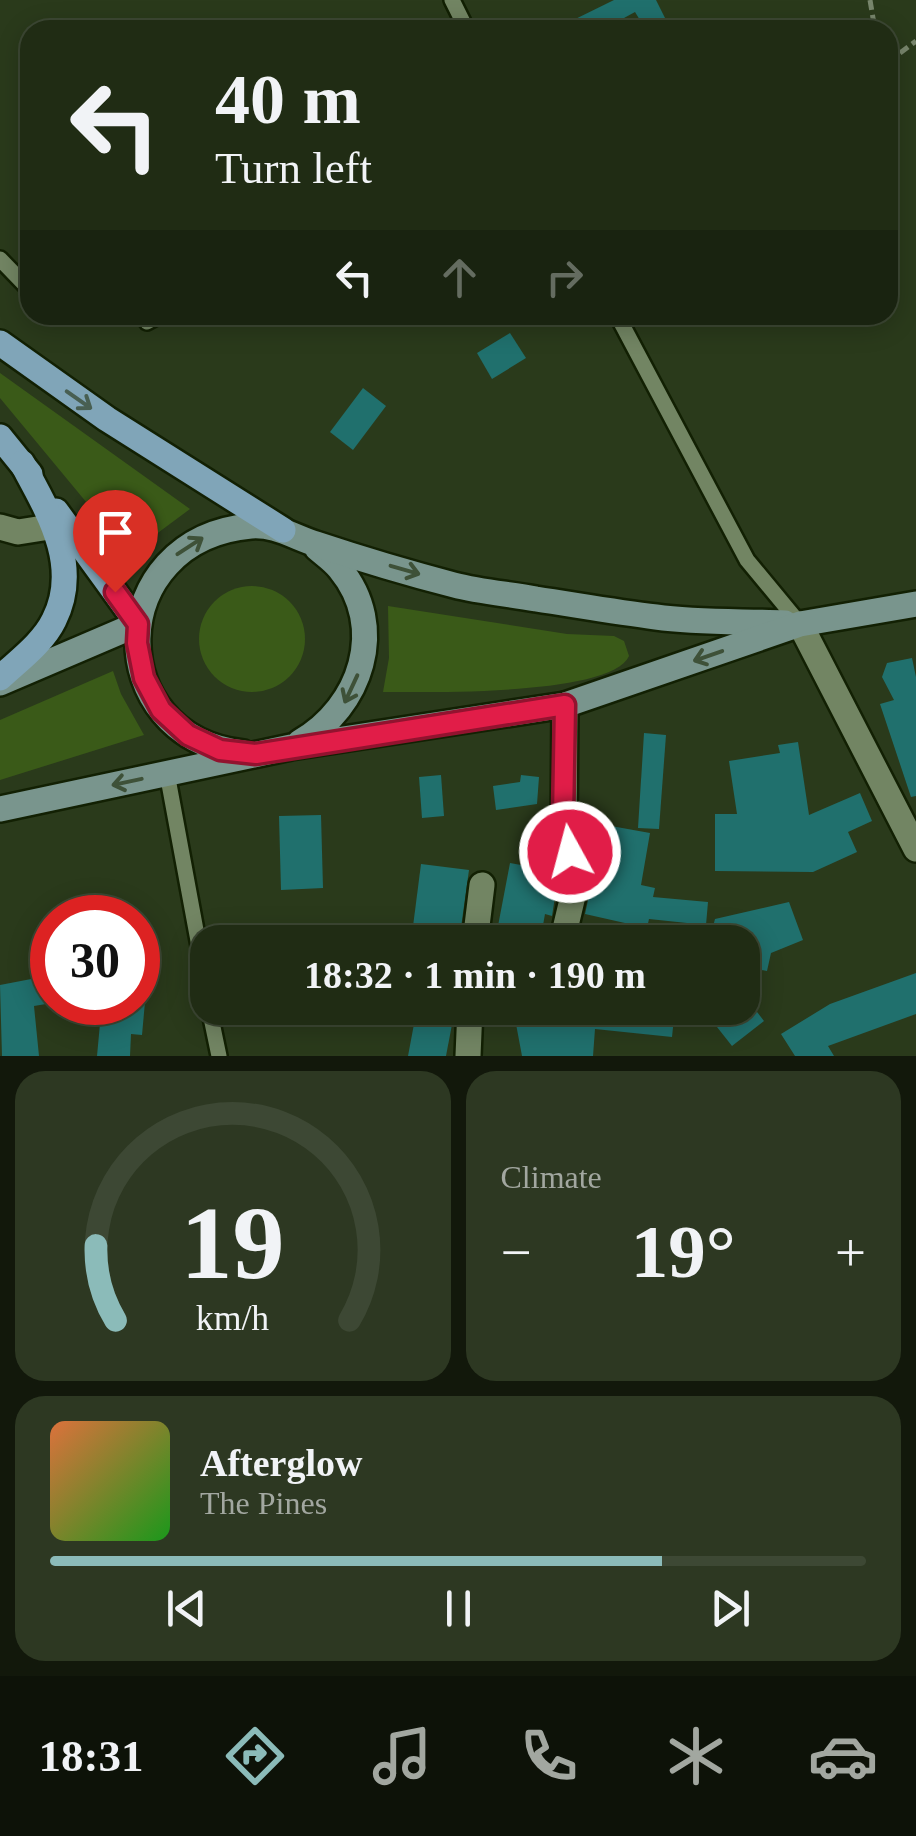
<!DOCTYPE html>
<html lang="en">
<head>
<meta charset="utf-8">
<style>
  body { margin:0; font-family:"Times New Roman",serif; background:#2d3822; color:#f1f3f6; height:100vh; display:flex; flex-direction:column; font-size:38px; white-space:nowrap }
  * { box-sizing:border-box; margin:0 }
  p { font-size:32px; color:#a2a7a0 }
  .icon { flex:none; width:55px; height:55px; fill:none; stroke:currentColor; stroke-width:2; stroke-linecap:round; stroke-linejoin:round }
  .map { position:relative; height:1056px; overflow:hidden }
  .drawer { display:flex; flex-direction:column; gap:15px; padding:15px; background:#12180b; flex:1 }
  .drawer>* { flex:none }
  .top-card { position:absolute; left:20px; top:20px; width:878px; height:305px; border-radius:30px; box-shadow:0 5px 25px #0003,0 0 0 2px #3d4834; background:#202c14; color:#f1f3f6; overflow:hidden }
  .speed { position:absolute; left:30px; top:895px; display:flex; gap:20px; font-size:50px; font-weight:700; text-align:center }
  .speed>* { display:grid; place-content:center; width:130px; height:130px; border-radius:50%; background:#202c14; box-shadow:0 5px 25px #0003,0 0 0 2px #3d4834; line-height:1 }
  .speed .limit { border:15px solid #d22; background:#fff; color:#111 }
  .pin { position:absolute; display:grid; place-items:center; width:85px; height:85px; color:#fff; margin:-102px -42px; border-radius:50% 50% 50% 0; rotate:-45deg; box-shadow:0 0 10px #0007 }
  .pin .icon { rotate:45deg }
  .me { position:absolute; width:110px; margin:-55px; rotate:353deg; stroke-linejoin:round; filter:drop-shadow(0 0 8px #0008) }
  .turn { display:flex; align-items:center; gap:35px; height:210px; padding:0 30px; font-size:45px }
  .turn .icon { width:130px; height:130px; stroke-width:2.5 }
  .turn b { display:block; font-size:70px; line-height:85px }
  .lanes { display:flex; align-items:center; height:95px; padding:0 30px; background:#0003; justify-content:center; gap:50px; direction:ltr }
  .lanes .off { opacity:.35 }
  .big { font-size:75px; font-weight:700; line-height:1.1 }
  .drawer .tile { flex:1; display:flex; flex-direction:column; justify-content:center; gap:15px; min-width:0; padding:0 35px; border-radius:30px; background:#2d3822 }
  .drawer .dial { align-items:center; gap:0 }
  .dial svg { height:260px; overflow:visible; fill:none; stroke:#3d4834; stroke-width:7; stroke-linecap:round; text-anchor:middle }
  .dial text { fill:#f1f3f6; stroke:none }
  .song { display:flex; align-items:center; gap:30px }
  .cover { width:120px; height:120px; border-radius:15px; background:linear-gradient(135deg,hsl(20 70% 55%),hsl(120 70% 35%)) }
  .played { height:10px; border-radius:5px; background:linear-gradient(90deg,#8bbbb9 75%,#3d4834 75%) }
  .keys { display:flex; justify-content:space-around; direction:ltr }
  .heat { display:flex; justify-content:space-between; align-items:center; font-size:55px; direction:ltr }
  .drawer .tiles { flex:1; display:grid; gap:15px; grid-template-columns:1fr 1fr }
  .tile:last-child { grid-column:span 2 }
  .trip { position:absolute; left:190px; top:925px; width:570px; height:100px; border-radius:30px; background:#202c14; box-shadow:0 5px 25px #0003,0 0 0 2px #3d4834; font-weight:700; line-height:100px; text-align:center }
  .tabs { display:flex; height:160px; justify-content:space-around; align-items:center; background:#0d1208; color:#a2a7a0 }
  .tabs .icon { width:70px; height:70px }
  .tabs .on { color:#8bbbb9 }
  .tabs b { font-size:45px; color:#f1f3f6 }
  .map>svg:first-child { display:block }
  .green { fill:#3a5a18 }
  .building { fill:#20706d }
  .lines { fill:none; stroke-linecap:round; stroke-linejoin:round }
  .service-casing { stroke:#122003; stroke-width:20 }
  .minor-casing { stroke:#122003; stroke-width:30 }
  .tertiary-casing { stroke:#122003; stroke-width:30 }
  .secondary-casing { stroke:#122003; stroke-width:30 }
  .primary-casing { stroke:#122003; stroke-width:30 }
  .path { stroke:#78866c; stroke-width:5; stroke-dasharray:10 5; stroke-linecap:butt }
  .service { stroke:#728563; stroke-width:15 }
  .minor { stroke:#728563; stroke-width:25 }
  .tertiary { stroke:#728563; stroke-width:25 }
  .secondary { stroke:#79958d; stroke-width:25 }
  .primary { stroke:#80a5b8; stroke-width:25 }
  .oneway { stroke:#485f52 }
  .oneway2 { stroke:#3e5138 }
  .route-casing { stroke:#92132f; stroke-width:25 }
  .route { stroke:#e11d48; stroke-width:18 }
</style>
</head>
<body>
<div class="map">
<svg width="916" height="1056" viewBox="0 0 916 1056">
  <rect width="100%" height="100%" fill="#2a3a1b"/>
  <g class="green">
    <path d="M 0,373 L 190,509 L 155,535 L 135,561 L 0,398 Z"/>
    <circle cx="252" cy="639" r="53"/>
    <path d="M 388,606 L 567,634 L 614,636 L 624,641 L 629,656 C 612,696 425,692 383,692 L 389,658 Z"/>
    <path d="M 113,671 L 121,694 L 144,735 L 0,780 L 0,720 Z"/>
  </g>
  <g class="building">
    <path d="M 614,0 L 656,0 L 671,30 L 646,30 L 635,12 L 602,30 L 553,30 Z"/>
    <path d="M 510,333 L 526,358 L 492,379 L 477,353 Z"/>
    <path d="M 363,388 L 386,406 L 353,450 L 330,432 Z"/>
    <path d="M 912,658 L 916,677 L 916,796 L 911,797 L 880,704 L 894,700 L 882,677 L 887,663 Z"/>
    <path d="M 644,733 L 666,735 L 659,829 L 638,828 Z"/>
    <path d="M 798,742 L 809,815 L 860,793 L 872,821 L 848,832 L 857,852 L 813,872 L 715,871 L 715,814 L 737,814 L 729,761 L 780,753 L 778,745 Z"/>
    <path d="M 441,775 L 444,816 L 422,818 L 419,777 Z"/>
    <path d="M 521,775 L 539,777 L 537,804 L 496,810 L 493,786 L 520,782 Z"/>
    <path d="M 321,815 L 323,888 L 281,890 L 279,816 Z"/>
    <path d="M 600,824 L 650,833 L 641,885 L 655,888 L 653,897 L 708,902 L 706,925 L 649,919 L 647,928 L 585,914 L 592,882 L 591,864 L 585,846 L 586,840 L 597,841 Z"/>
    <path d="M 510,863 L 559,872 L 552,916 L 545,914 L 540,942 L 491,942 L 493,925 L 498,926 Z"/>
    <path d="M 421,864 L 469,870 L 459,942 L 411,942 Z"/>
    <path d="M 789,902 L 803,940 L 771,953 L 767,971 L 742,966 L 742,942 L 709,942 L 715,919 Z"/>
    <path d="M 916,973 L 916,1014 L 828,1046 L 834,1056 L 795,1056 L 781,1034 L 830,1004 Z"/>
    <path d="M 52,975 L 52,1003 L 34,1006 L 39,1056 L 2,1056 L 0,985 Z"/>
    <path d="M 102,1002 L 145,1002 L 142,1035 L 131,1034 L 130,1056 L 97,1056 Z"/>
    <path d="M 417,1008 L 454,1014 L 446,1056 L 408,1056 Z"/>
    <path d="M 513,1008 L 675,1008 L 672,1037 L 595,1029 L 593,1056 L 522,1056 Z"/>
    <path d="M 702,1008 L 754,1008 L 764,1021 L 732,1046 Z"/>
  </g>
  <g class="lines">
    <g class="service-casing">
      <g id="service">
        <path d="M 452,0 L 467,30"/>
        <path d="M 0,259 L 30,290"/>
        <path d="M 53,315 L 55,316"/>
        <path d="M 617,315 L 747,560 L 800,624"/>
        <path d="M 147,322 L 160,315"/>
        <path d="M 167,773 L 208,995"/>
        <path d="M 209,1008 L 219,1056"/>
      </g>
    </g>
    <g class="minor-casing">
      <g id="minor">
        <path d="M 0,527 L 18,532 L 56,526"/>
        <path d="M 475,942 L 482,885"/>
        <path d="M 562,942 L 576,883 L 575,866 L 564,838 L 565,705"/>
        <path d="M 468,1056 L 470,1008"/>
      </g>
    </g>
    <g class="tertiary-casing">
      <path id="tertiary" d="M 800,624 L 916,849"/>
    </g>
    <g class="secondary-casing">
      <g id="secondary">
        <path d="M 0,683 L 138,624"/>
        <path d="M 300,742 C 361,707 388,627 340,569 C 334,561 325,555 317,548"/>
        <path d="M 243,753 C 100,737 103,539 251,526 C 275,524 294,537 316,544 C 361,559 408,573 454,585 C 481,592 509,594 536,599 C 576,605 616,612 656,617 C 698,623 743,621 785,623"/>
        <path d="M 0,809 L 291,747 L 565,705 L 800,624 L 916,604"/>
      </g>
    </g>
    <g class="primary-casing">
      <g id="primary">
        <path d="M 0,343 L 107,419 L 283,530"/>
        <path d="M 0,437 L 30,474"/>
        <path d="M 56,511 L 138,624"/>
        <path d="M 0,678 C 18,661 43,643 54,620 C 82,565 47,510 22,463"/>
      </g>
    </g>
    <g class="path">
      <path d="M 870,0 L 875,30"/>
      <path d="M 888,62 L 916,41"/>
    </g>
    <use href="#service" class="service"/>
    <use href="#minor" class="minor"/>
    <use href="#tertiary" class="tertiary"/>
    <use href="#secondary" class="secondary"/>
    <use href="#primary" class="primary"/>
  </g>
  <defs><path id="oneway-shaft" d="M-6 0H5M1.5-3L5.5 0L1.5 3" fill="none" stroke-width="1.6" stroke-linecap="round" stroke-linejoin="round" transform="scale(2.5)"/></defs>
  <use class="oneway" href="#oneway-shaft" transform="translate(79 400) rotate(35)"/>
  <g class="oneway2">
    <use href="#oneway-shaft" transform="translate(190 546) rotate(-33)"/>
    <use href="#oneway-shaft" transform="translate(405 570) rotate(16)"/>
    <use href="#oneway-shaft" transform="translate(708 656) rotate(161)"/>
    <use href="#oneway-shaft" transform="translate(351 689) rotate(115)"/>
    <use href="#oneway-shaft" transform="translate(127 782) rotate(168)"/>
  </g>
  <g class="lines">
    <g class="route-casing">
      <path id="route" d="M 115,592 L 138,624 L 137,643 L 144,678 L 161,710 L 188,735 L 220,750 L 256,754 L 565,705 L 563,820 L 570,852"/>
    </g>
    <use href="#route" class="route"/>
  </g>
</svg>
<div class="speed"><div class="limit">30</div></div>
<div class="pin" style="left:115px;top:592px;background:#d93025"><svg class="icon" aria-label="arrive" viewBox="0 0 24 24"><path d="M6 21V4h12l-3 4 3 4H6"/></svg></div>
<svg class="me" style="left:570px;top:852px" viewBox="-20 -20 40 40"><circle r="17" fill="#e11d48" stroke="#fff" stroke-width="3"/><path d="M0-11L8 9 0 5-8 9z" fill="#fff"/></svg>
<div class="trip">18:32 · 1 min · 190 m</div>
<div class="top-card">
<div class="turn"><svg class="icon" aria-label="left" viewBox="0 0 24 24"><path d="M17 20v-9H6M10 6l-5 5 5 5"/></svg><div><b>40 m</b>Turn left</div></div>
<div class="lanes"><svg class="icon" aria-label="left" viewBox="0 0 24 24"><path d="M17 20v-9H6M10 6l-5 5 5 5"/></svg><svg class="icon off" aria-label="ahead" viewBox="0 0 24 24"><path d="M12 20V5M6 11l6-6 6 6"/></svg><svg class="icon off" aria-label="right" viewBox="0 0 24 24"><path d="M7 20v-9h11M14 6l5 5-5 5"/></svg></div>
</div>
</div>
<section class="drawer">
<div class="tiles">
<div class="tile dial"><svg viewBox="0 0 100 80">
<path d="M14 69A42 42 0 1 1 86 69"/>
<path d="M14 69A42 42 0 0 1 8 46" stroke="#8bbbb9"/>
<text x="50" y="56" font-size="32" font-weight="700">19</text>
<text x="50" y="72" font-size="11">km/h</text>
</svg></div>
<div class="tile"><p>Climate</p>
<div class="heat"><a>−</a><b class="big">19°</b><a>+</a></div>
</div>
<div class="tile">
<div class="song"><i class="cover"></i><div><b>Afterglow</b><p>The Pines</p></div></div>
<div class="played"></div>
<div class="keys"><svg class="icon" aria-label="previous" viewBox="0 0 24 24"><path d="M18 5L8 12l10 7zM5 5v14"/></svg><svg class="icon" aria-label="pause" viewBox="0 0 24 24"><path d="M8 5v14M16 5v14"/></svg><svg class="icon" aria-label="next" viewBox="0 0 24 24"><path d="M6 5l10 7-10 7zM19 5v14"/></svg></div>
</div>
</div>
</section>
<nav class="tabs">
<b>18:31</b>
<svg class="icon on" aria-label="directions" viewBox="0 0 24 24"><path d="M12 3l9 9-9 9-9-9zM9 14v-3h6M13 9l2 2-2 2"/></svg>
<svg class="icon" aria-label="music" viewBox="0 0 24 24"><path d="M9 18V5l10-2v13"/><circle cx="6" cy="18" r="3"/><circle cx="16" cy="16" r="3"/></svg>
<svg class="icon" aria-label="phone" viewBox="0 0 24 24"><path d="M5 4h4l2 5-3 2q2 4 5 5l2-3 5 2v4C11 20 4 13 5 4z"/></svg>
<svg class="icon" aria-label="climate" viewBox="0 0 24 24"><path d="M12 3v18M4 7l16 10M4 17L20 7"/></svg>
<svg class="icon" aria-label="car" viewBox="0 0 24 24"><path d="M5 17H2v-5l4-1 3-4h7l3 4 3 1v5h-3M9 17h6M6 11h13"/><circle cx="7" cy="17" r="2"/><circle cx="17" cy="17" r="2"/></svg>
</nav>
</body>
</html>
